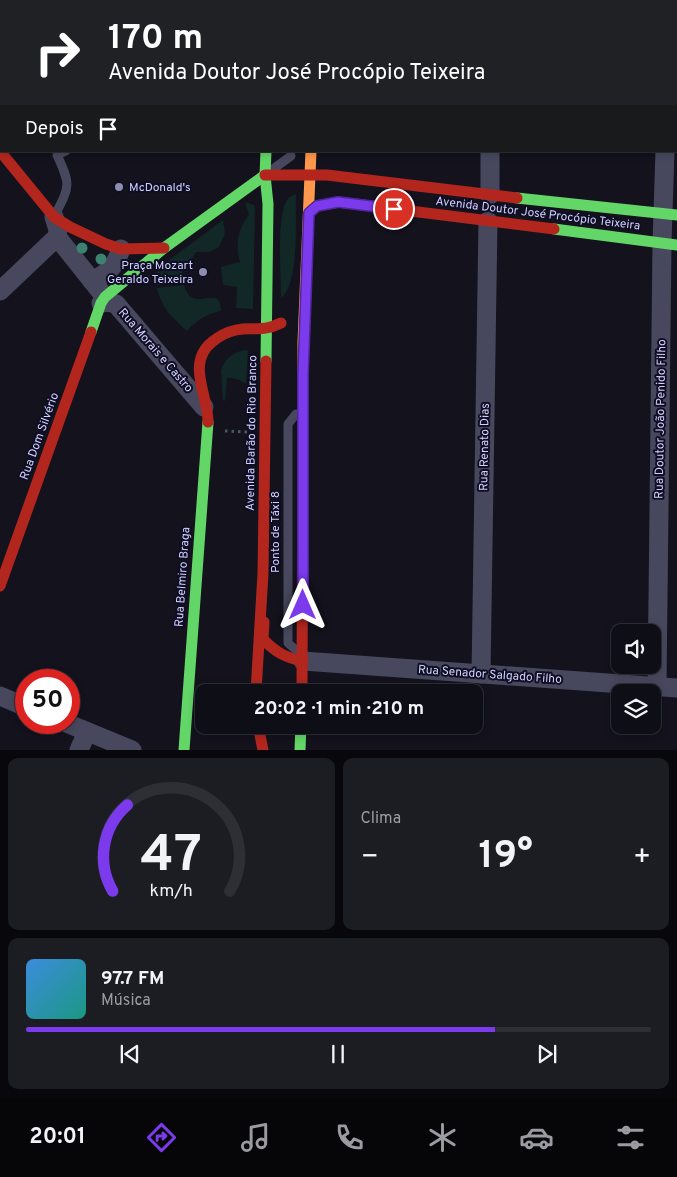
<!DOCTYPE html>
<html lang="pt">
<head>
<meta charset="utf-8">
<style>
  body { margin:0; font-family:Overpass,sans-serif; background:#1c1c23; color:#f1f3f6; height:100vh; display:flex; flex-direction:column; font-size:19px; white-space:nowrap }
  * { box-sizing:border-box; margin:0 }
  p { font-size:16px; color:#9b9ca1 }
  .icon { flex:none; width:28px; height:28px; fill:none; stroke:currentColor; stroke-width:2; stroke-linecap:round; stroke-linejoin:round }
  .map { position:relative; height:750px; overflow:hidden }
  .sheet { display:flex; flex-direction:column; gap:8px; padding:8px; background:#08080c; flex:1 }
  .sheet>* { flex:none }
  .guide { position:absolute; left:0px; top:0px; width:678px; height:152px; box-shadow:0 2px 8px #0003,0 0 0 1px #2e2e35; background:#202124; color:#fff; overflow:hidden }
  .tools { position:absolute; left:611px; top:624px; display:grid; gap:10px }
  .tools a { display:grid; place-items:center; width:50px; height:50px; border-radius:10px; background:#0e0e16; box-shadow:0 2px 8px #0003,0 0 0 1px #2e2e35; font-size:25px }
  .speed { position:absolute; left:15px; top:669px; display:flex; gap:10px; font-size:25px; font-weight:700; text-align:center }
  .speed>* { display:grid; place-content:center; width:65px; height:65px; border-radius:50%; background:#0e0e16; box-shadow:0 2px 8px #0003,0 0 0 1px #2e2e35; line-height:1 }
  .speed .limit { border:8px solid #d22; background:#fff; color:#111 }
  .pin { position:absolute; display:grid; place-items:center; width:42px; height:42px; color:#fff; margin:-21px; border:2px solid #fff; border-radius:50%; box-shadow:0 1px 5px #0007 }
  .me { position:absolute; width:55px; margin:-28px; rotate:0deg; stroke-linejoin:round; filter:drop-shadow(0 0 4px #0008) }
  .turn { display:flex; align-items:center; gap:18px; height:105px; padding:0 25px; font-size:22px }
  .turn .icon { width:65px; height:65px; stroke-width:2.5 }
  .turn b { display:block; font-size:35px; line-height:42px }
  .then { display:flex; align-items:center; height:48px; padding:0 25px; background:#0003; gap:10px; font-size:19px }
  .big { font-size:38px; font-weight:700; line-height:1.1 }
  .sheet .card { flex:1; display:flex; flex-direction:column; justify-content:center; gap:8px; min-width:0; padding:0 18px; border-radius:10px; background:#1c1c23 }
  .sheet .dial { align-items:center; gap:0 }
  .dial svg { height:130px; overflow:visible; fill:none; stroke:#2e2e35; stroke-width:7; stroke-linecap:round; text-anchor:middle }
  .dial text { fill:#f1f3f6; stroke:none }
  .song { display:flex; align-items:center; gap:15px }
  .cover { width:60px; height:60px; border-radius:8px; background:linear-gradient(135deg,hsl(210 70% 55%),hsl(170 70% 35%)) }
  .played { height:5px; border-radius:2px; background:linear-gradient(90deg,#7c3aed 75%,#2e2e35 75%) }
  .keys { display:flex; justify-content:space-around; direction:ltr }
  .heat { display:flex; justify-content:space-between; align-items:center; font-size:28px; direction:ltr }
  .sheet .tiles { flex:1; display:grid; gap:8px; grid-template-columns:1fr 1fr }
  .card:last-child { grid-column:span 2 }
  .trip { position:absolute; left:195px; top:684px; width:288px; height:50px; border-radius:10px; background:#0e0e16; box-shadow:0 2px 8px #0003,0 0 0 1px #2e2e35; font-weight:700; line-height:50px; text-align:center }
  .menu { display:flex; height:80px; justify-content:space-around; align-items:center; background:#060609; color:#9b9ca1 }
  .menu .icon { width:35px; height:35px }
  .menu .on { color:#7c3aed }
  .menu b { font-size:22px; color:#f1f3f6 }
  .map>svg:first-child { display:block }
  .green { fill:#112827 }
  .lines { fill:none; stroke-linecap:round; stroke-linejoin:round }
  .path { stroke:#495964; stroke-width:3; stroke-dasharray:2.5 4; stroke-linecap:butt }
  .lane { stroke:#47485e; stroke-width:9 }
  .street { stroke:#47485e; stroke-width:19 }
  .fast { stroke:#63d668; stroke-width:11 }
  .slow { stroke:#ff974d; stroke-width:11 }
  .jam { stroke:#b3261e; stroke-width:11 }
  .tree { fill:#3b836e }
  .route-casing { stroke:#51269a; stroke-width:12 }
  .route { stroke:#7c3aed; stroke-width:9 }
  .poi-dot { fill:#8e8db0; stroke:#0f0e22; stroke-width:2 }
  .labels { text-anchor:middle; stroke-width:4; stroke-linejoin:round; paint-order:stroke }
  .poi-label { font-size:12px; fill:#d0cfff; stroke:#0f0e22; text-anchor:start }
  .street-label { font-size:12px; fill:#d0cfff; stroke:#0f0e22 }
</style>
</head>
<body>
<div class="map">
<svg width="677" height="750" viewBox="0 0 677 750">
  <rect width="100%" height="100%" fill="#13121d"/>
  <g class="green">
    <path d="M 296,194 C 295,218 300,283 281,298 C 281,275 277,224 285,204 C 287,198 291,196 296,194 Z"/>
    <path d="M 245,202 L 254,205 L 255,209 L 253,309 L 236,308 L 237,287 L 223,285 L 221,267 L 240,262 C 235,247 238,227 249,215 Z"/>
    <path d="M 223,220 L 225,234 L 219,247 L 209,252 L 196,252 L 190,262 L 182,266 L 184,282 L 156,285 L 155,276 L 160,267 Z"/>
    <path d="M 184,285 C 192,316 221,281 221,311 C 206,314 197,320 187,331 C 172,317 162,309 157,288 Z"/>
    <path d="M 246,350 L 248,351 L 246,384 C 242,381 232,377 227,378 L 225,401 L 223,400 L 221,371 C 224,359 234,351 246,350 Z"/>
  </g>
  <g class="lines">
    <path class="path" d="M 225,431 L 247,432"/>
    <g class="lane">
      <path d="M 295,1 L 295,0"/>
      <path d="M 273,169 L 291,156"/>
      <path d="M 55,215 C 70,186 71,185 57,155 L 66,151"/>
      <path d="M 296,414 L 288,424 L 288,643 L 297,651"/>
    </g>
    <g class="street">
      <path d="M 492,1 L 492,0"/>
      <path d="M 670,1 L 670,0"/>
      <path d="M 490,195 L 490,151"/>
      <path d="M 57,237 L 105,297"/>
      <path d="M 92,281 C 109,272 115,267 121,249"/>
      <path d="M 0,291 L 57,237 L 58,230 L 54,217"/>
      <path d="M 101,303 L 109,302 L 116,304 L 204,407"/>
      <path d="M 303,661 L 677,688"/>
      <path d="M 481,674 L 488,221"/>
      <path d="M 657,687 L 662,243 L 665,151"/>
      <path d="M 0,696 L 26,707"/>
      <path d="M 64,722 L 132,750"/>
      <path d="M 79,750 L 87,732"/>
    </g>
    <g class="fast">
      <path d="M 316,0 L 316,1"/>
      <path d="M 517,198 L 677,215"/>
      <path d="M 554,229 L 677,245"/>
      <path d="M 91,332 L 101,303 L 105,297 L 164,248 L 265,175"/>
      <path d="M 266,361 L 268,204 L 265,175 L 266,151"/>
      <path d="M 184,750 L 208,422"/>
      <path d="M 300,750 L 301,725"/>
    </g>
    <g class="slow">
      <path d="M 272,0 L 272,1"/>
      <path d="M 303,401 L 303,342 L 311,151"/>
    </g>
    <g class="jam">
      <path d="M 0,151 L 54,217 L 70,227 L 106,244 L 121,249 L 164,248"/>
      <path d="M 265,175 L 327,175 L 517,198"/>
      <path d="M 309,213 L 317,206 L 339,202 L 554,229"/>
      <path d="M 208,422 C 208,395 186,363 212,342 C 219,336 227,332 236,330 C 254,326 261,333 281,323"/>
      <path d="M 0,586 L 91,332"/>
      <path d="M 264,622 L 263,639 C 275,652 286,658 303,661"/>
      <path d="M 256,692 L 263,573 L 266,361"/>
      <path d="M 302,692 L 303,401"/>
      <path d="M 258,725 L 263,750"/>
    </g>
  </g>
  <g class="tree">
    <circle cx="82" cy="248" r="5.5"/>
    <circle cx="101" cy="259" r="5.5"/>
  </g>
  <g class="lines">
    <g class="route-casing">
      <path id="route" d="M 303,605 L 303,375 L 309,213 L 317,206 L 338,202 L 394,209"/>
    </g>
    <use href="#route" class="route"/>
  </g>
  <g class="poi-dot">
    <circle cx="119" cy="187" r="5"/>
    <circle cx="203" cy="272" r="5"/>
  </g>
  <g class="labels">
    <g class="poi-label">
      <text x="129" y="191">McDonald's</text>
      <text x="193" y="269" text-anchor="end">Praça Mozart<tspan x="193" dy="14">Geraldo Teixeira</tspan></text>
    </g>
    <g class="street-label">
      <text transform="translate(538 213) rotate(7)" y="4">Avenida Doutor José Procópio Teixeira</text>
      <text transform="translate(156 350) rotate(49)" y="4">Rua Morais e Castro</text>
      <text transform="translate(660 419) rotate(-89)" y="4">Rua Doutor João Penido Filho</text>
      <text transform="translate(251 433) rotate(-89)" y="4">Avenida Barão do Rio Branco</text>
      <text transform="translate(39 436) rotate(-70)" y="4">Rua Dom Silvério</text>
      <text transform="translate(484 447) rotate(-89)" y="4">Rua Renato Dias</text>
      <text transform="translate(275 532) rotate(-90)" y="4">Ponto de Táxi 8</text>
      <text transform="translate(182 577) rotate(-86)" y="4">Rua Belmiro Braga</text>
      <text transform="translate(490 674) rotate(4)" y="4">Rua Senador Salgado Filho</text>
    </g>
  </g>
</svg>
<div class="tools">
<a><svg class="icon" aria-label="sound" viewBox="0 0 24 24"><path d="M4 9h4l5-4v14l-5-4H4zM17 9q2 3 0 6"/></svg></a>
<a><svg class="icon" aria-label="layers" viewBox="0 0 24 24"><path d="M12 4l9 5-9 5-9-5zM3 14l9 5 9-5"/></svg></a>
</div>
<div class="speed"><div class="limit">50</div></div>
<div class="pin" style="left:394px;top:209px;background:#d93025"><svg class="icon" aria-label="arrive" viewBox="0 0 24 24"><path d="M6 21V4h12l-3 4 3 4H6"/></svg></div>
<svg class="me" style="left:303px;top:605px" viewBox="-20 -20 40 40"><path d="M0-17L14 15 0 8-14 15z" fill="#7c3aed" stroke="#fff" stroke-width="4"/></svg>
<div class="trip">20:02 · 1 min · 210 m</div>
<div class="guide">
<div class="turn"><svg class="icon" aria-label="right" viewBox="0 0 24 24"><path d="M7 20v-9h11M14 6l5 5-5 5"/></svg><div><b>170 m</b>Avenida Doutor José Procópio Teixeira</div></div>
<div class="then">Depois<svg class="icon" aria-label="arrive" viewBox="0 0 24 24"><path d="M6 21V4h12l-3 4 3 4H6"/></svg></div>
</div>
</div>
<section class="sheet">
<div class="tiles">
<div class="card dial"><svg viewBox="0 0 100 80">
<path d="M14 69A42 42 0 1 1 86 69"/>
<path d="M14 69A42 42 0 0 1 23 16" stroke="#7c3aed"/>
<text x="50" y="56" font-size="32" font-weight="700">47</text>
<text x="50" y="72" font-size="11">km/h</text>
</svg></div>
<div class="card"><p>Clima</p>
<div class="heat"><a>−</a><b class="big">19°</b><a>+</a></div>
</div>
<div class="card">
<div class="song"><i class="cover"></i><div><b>97.7 FM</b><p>Música</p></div></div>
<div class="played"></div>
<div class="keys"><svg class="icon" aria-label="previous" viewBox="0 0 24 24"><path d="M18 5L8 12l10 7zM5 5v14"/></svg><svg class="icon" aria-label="pause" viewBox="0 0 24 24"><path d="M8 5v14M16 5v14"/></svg><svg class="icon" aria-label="next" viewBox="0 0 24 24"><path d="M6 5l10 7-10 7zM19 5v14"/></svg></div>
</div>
</div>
</section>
<nav class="menu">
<b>20:01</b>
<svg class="icon on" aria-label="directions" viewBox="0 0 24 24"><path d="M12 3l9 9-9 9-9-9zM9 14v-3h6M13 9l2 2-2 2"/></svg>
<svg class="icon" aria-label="music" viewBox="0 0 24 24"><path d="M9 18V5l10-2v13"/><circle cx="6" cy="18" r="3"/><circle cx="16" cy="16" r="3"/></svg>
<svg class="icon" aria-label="phone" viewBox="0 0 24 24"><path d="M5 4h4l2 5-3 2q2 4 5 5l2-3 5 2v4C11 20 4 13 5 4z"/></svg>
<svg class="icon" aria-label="climate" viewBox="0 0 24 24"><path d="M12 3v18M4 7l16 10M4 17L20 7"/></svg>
<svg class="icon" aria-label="car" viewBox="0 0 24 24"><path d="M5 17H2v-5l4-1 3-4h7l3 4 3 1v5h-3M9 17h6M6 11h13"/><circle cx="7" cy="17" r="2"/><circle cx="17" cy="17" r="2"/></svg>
<svg class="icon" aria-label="filters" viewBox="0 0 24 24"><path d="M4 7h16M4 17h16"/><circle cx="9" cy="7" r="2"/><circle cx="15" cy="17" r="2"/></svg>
</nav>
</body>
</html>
